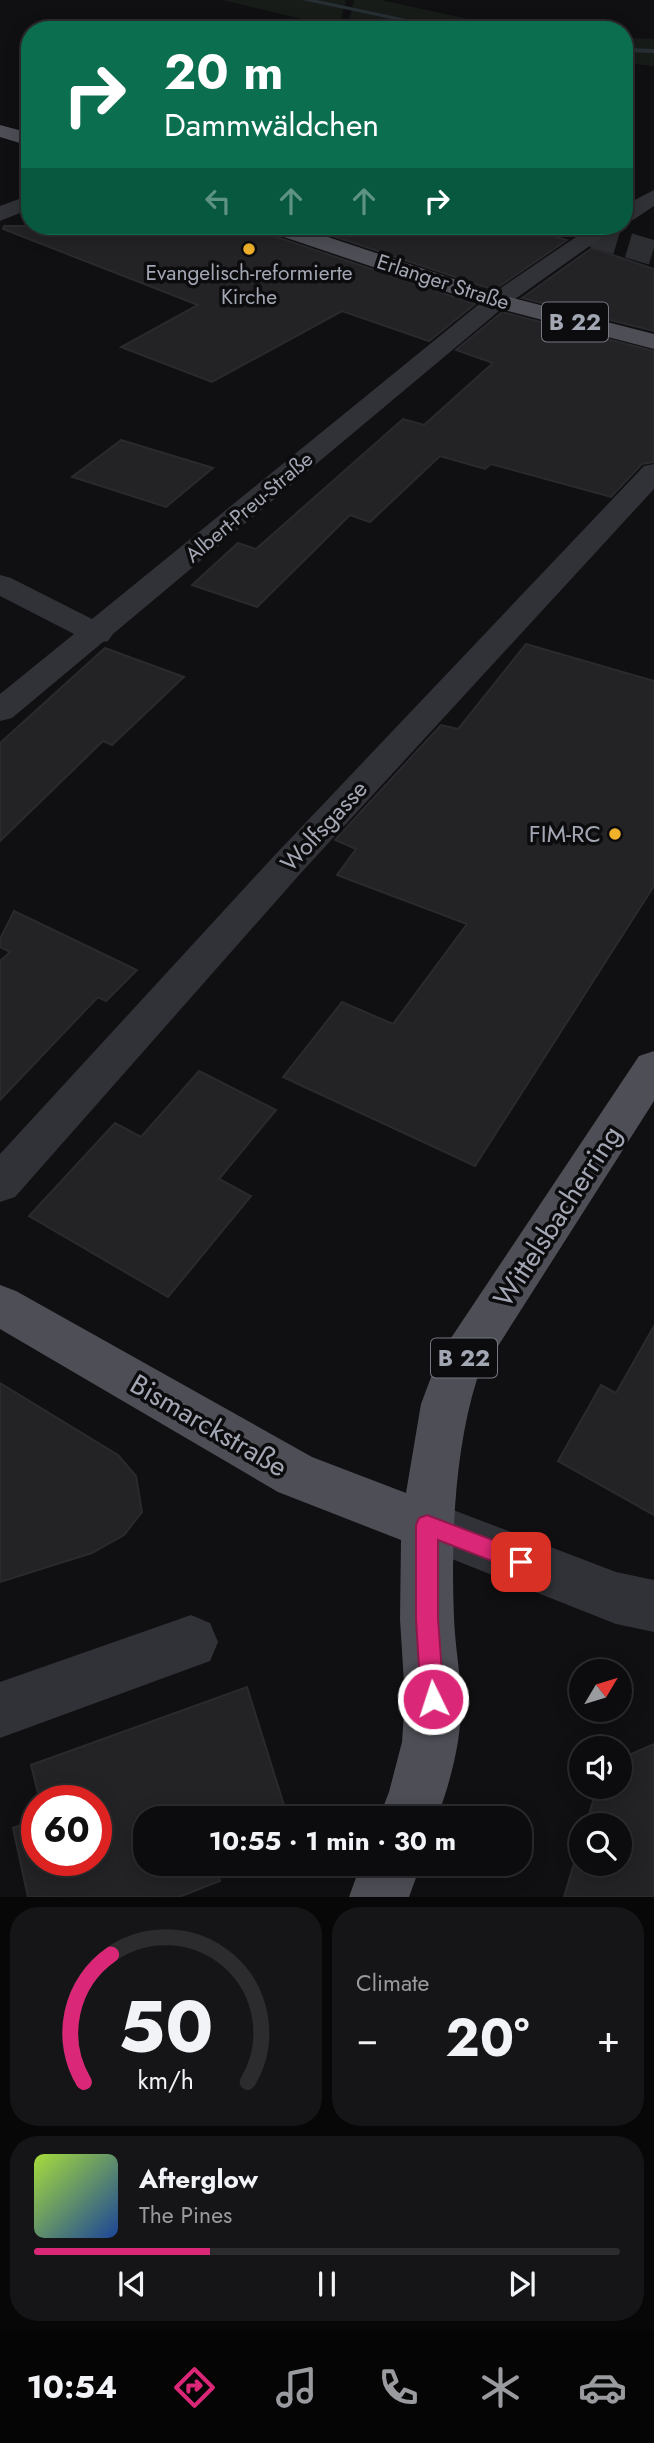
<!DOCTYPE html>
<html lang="en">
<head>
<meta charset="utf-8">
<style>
  body { margin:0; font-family:Jost,sans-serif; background:#151517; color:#f1f3f6; height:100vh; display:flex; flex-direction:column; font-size:26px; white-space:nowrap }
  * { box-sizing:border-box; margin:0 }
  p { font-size:23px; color:#9a9b9e }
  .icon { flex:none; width:38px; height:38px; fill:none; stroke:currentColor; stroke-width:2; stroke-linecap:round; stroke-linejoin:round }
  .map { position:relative; height:1897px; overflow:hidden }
  .panel { display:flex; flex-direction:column; gap:10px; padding:10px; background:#070708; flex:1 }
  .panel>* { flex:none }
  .hud { position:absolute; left:21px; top:21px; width:612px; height:214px; border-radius:28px; box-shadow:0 4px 18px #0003,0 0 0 2px #2c2c2e; background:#0b6e4f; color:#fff; overflow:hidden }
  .needle { width:46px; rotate:52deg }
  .tools { position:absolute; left:569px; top:1659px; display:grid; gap:14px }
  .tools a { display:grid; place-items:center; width:63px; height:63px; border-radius:50%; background:#0c0c0e; box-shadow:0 4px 18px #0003,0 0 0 2px #2c2c2e; font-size:35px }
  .speed { position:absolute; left:21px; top:1785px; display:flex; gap:14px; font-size:35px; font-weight:700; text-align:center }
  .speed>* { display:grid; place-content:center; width:91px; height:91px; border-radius:50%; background:#0c0c0e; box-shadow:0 4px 18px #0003,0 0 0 2px #2c2c2e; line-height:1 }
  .speed .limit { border:10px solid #d22; background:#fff; color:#111 }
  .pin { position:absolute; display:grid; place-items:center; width:60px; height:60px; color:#fff; margin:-30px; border-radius:14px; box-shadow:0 4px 10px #0006 }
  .me { position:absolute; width:77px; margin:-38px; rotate:356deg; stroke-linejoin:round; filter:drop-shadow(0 0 5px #0008) }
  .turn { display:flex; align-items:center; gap:24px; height:147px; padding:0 28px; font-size:32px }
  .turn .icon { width:91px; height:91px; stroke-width:2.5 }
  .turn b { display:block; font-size:49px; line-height:60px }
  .lanes { display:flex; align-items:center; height:66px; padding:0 28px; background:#0003; justify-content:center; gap:35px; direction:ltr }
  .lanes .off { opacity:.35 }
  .big { font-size:52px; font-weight:700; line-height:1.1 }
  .panel .tile { flex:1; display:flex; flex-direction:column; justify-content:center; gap:10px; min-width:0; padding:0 24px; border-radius:28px; background:#151517 }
  .panel .dial { align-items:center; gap:0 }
  .dial svg { height:182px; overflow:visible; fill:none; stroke:#2c2c2e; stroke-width:7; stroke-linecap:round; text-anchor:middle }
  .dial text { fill:#f1f3f6; stroke:none }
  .song { display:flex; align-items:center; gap:21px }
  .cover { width:84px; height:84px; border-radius:10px; background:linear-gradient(135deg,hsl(80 70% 55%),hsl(220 70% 35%)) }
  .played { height:7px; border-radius:4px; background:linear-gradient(90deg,#db2777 30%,#2c2c2e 30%) }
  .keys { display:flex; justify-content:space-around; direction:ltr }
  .heat { display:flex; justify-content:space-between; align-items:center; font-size:38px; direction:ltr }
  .panel .tiles { flex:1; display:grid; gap:10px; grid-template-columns:1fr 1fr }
  .tile:last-child { grid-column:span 2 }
  .trip { position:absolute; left:133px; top:1806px; width:399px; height:70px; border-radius:28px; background:#0c0c0e; box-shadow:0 4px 18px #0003,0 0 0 2px #2c2c2e; font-weight:700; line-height:70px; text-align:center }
  .tabs { display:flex; height:112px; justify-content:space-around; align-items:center; background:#050506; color:#9a9b9e }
  .tabs .icon { width:49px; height:49px }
  .tabs .current { color:#db2777 }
  .tabs b { font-size:32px; color:#f1f3f6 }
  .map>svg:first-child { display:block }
  .green { fill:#171c18 }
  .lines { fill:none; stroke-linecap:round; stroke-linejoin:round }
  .stream { fill:#272f35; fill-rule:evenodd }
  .building { fill:#232326; stroke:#2a2a2e; stroke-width:2 }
  .pedestrian-tunnel { stroke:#2d2e32; stroke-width:25; stroke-dasharray:25 12; stroke-linecap:butt }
  .minor { fill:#313237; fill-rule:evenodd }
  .primary { fill:#4e4f56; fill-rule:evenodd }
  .route { fill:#db2777; stroke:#8e194d; stroke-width:2 }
  .poi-dot { fill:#f0b12b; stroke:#0c0b0d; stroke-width:2.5 }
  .labels { text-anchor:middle; stroke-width:7; stroke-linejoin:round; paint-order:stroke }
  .far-poi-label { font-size:21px; fill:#a2a7b3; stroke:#0c0b0d }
  .far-street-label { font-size:21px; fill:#a2a7b3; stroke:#0c0b0d }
  .shield { fill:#0c0b0d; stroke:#757881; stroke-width:2 }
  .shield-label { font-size:23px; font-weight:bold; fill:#a2a7b3 }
  .street-label { font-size:24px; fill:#a2a7b3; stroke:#0c0b0d }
  .poi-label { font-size:24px; fill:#a2a7b3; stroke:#0c0b0d; text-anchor:end }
  .near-street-label { font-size:28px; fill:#a2a7b3; stroke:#0c0b0d }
</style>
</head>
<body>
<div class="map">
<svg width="654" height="1897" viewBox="0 0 654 1897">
  <rect width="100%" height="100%" fill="#101012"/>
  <g class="green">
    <path d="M 223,0 L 346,0 L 339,28 Z"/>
    <path d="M 354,0 L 381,0 L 486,23 L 545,30 L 347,29 Z"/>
    <path d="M 625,38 L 654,39 L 654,66 L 625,63 Z"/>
  </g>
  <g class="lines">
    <g class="stream">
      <path d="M 302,0 L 317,0 L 458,30 L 443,30 Z"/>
      <path d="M 625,48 L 654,49 L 654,53 L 625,52 Z"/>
    </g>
  </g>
  <g class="building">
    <path d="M 4,226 L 260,226 L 265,233 L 475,304 L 429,341 L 342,311 L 212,382 L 121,347 L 198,305 L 3,229 Z"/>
    <path d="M 303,226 L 520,226 L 567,240 L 494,290 Z"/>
    <path d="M 592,248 L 654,269 L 654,331 L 522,298 Z"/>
    <path d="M 502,312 L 654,351 L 654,462 L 642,464 L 611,497 L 491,464 L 485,469 L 440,456 L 370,522 L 350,515 L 257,607 L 192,585 L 238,543 L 256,549 L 403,419 L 424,425 L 493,363 L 456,350 Z"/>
    <path d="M 121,440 L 213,468 L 166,507 L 72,477 Z"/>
    <path d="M 526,644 L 654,681 L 654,886 L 475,1166 L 283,1077 L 342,1002 L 393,1024 L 467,924 L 337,875 L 356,849 L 335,840 L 441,725 L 458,729 Z"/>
    <path d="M 105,648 L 184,677 L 112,745 L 103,741 L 0,841 L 0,743 Z"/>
    <path d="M 14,911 L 137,970 L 106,1001 L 98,997 L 0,1100 L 0,961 L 10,952 L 0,947 L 0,939 Z"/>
    <path d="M 199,1071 L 276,1110 L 219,1179 L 251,1196 L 168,1297 L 29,1216 L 115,1123 L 141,1137 Z"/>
    <path d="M 654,1326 L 654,1515 L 558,1461 L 601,1385 L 616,1393 Z"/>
    <path d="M 0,1383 L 118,1455 L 136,1476 L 142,1512 L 124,1535 L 92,1553 L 0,1582 Z"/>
    <path d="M 247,1687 L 288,1818 L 145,1818 L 145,1864 L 215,1864 L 220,1881 L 179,1897 L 28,1897 L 13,1828 L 37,1819 L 37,1860 L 96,1860 L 96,1801 L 40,1801 L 31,1765 Z"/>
    <path d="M 654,1744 L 654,1897 L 564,1897 L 581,1840 L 581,1864 L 620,1864 L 620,1825 L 586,1825 L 597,1787 L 620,1787 L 620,1759 Z"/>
  </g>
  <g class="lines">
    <path class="pedestrian-tunnel" d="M 593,235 L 654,253"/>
    <g class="minor">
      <path d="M 654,190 L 654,206 L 633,220 L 625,222 L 625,205 Z"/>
      <path d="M 30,195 L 30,209 L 0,221 L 0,206 Z"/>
      <path d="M 592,226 L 618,226 L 505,306 L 113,634 L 108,641 L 103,642 L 12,718 L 0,721 L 0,694 L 74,634 L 0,596 L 0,575 L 11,578 L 92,619 L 489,296 Z"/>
      <path d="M 654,464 L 654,489 L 300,874 L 15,1197 L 0,1202 L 0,1154 L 274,856 L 644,466 Z"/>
      <path d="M 427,1500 L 616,1572 L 654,1580 L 654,1632 L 616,1624 L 409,1542 L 401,1525 L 409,1508 Z"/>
      <path d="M 191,1615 L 210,1623 L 218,1642 L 210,1661 L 0,1738 L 0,1682 Z"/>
    </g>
    <g class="primary">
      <path d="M 0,125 L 30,133 L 30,146 L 0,137 Z"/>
      <path d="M 263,226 L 295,226 L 505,296 L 654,334 L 654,349 L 489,306 L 266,231 Z"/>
      <path d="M 654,1051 L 654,1101 L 477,1379 C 454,1452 451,1542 454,1618 C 455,1645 460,1671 461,1698 C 462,1739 451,1780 437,1818 L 379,1818 L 389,1792 L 402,1742 L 405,1699 L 400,1619 L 401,1540 L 278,1492 L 0,1329 L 0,1285 L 16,1291 L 312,1457 L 406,1493 L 421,1404 L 439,1356 L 639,1056 Z"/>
      <path d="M 361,1864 L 421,1864 L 409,1897 L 349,1897 Z"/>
    </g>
  </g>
  <path class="route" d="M 427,1515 L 529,1554 L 532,1562 L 529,1569 L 521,1572 L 438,1540 L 438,1619 L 444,1699 L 441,1707 L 433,1711 L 425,1707 L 421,1699 L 416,1619 L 416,1525 L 419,1518 Z"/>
  <g class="poi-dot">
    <circle cx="249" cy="249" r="7"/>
    <circle cx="615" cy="834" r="7"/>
  </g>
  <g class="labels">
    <g class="far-poi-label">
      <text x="249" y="280">Evangelisch-reformierte<tspan x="249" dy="24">Kirche</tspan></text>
    </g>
    <g class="far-street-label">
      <text transform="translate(443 282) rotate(18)" y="7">Erlanger Straße</text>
      <text transform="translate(249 507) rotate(-40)" y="7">Albert-Preu-Straße</text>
    </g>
    <g class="shield">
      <rect x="542" y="302.5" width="66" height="39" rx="5"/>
      <rect x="431" y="1338.5" width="66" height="39" rx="5"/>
    </g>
    <g class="shield-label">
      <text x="575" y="330">B 22</text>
      <text x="464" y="1366">B 22</text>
    </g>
    <g class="street-label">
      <text transform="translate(324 826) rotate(-47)" y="8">Wolfsgasse</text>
    </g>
    <g class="poi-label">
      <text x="601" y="842">FIM-RC</text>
    </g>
    <g class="near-street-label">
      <text transform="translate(557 1216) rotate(-57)" y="10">Wittelsbacherring</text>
      <text transform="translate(209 1425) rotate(30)" y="10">Bismarckstraße</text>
    </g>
  </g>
</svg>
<div class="tools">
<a><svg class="needle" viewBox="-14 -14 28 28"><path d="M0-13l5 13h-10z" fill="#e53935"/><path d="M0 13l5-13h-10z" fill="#9a9b9e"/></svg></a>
<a><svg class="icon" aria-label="sound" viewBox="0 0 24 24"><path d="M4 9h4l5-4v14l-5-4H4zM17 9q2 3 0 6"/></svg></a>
<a><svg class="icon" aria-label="search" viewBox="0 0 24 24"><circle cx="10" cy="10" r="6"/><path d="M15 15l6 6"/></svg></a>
</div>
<div class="speed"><div class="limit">60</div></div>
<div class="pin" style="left:521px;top:1562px;background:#d93025"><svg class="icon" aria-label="arrive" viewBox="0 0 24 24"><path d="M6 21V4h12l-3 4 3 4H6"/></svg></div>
<svg class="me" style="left:433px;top:1699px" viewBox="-20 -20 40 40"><circle r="17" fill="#db2777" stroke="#fff" stroke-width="3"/><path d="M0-11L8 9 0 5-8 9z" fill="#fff"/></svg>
<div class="trip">10:55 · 1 min · 30 m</div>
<div class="hud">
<div class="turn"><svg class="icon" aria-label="right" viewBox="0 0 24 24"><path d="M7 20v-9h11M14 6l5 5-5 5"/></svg><div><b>20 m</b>Dammwäldchen</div></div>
<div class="lanes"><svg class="icon off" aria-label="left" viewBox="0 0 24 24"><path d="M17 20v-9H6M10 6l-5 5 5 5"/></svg><svg class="icon off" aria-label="ahead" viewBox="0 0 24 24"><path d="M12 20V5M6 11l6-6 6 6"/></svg><svg class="icon off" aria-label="ahead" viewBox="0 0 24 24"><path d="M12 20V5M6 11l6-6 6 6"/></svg><svg class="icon" aria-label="right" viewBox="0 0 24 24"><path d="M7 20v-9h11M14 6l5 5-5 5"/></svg></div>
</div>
</div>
<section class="panel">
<div class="tiles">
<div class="tile dial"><svg viewBox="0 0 100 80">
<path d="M14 69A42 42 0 1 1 86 69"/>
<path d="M14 69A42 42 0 0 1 26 13" stroke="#db2777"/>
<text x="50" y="56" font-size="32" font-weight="700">50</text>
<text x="50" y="72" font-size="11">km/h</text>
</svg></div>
<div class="tile"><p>Climate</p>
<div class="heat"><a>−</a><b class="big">20°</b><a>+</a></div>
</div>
<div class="tile">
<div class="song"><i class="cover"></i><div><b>Afterglow</b><p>The Pines</p></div></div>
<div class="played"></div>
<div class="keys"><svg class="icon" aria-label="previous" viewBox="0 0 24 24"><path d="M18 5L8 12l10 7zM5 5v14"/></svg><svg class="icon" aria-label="pause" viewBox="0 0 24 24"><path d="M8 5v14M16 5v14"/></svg><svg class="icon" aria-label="next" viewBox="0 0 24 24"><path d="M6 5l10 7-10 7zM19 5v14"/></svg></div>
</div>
</div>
</section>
<nav class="tabs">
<b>10:54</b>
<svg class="icon current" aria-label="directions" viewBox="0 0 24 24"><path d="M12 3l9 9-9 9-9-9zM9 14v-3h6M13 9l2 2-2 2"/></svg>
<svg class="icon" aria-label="music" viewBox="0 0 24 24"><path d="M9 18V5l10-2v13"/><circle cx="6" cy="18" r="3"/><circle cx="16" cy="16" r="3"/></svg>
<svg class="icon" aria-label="phone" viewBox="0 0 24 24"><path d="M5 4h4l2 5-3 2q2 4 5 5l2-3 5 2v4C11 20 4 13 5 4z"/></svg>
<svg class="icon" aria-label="climate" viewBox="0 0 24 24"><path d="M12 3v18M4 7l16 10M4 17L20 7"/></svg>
<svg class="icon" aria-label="car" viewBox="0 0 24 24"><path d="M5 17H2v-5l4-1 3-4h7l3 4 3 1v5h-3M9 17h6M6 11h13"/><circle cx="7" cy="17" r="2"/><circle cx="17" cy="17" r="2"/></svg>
</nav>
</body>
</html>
